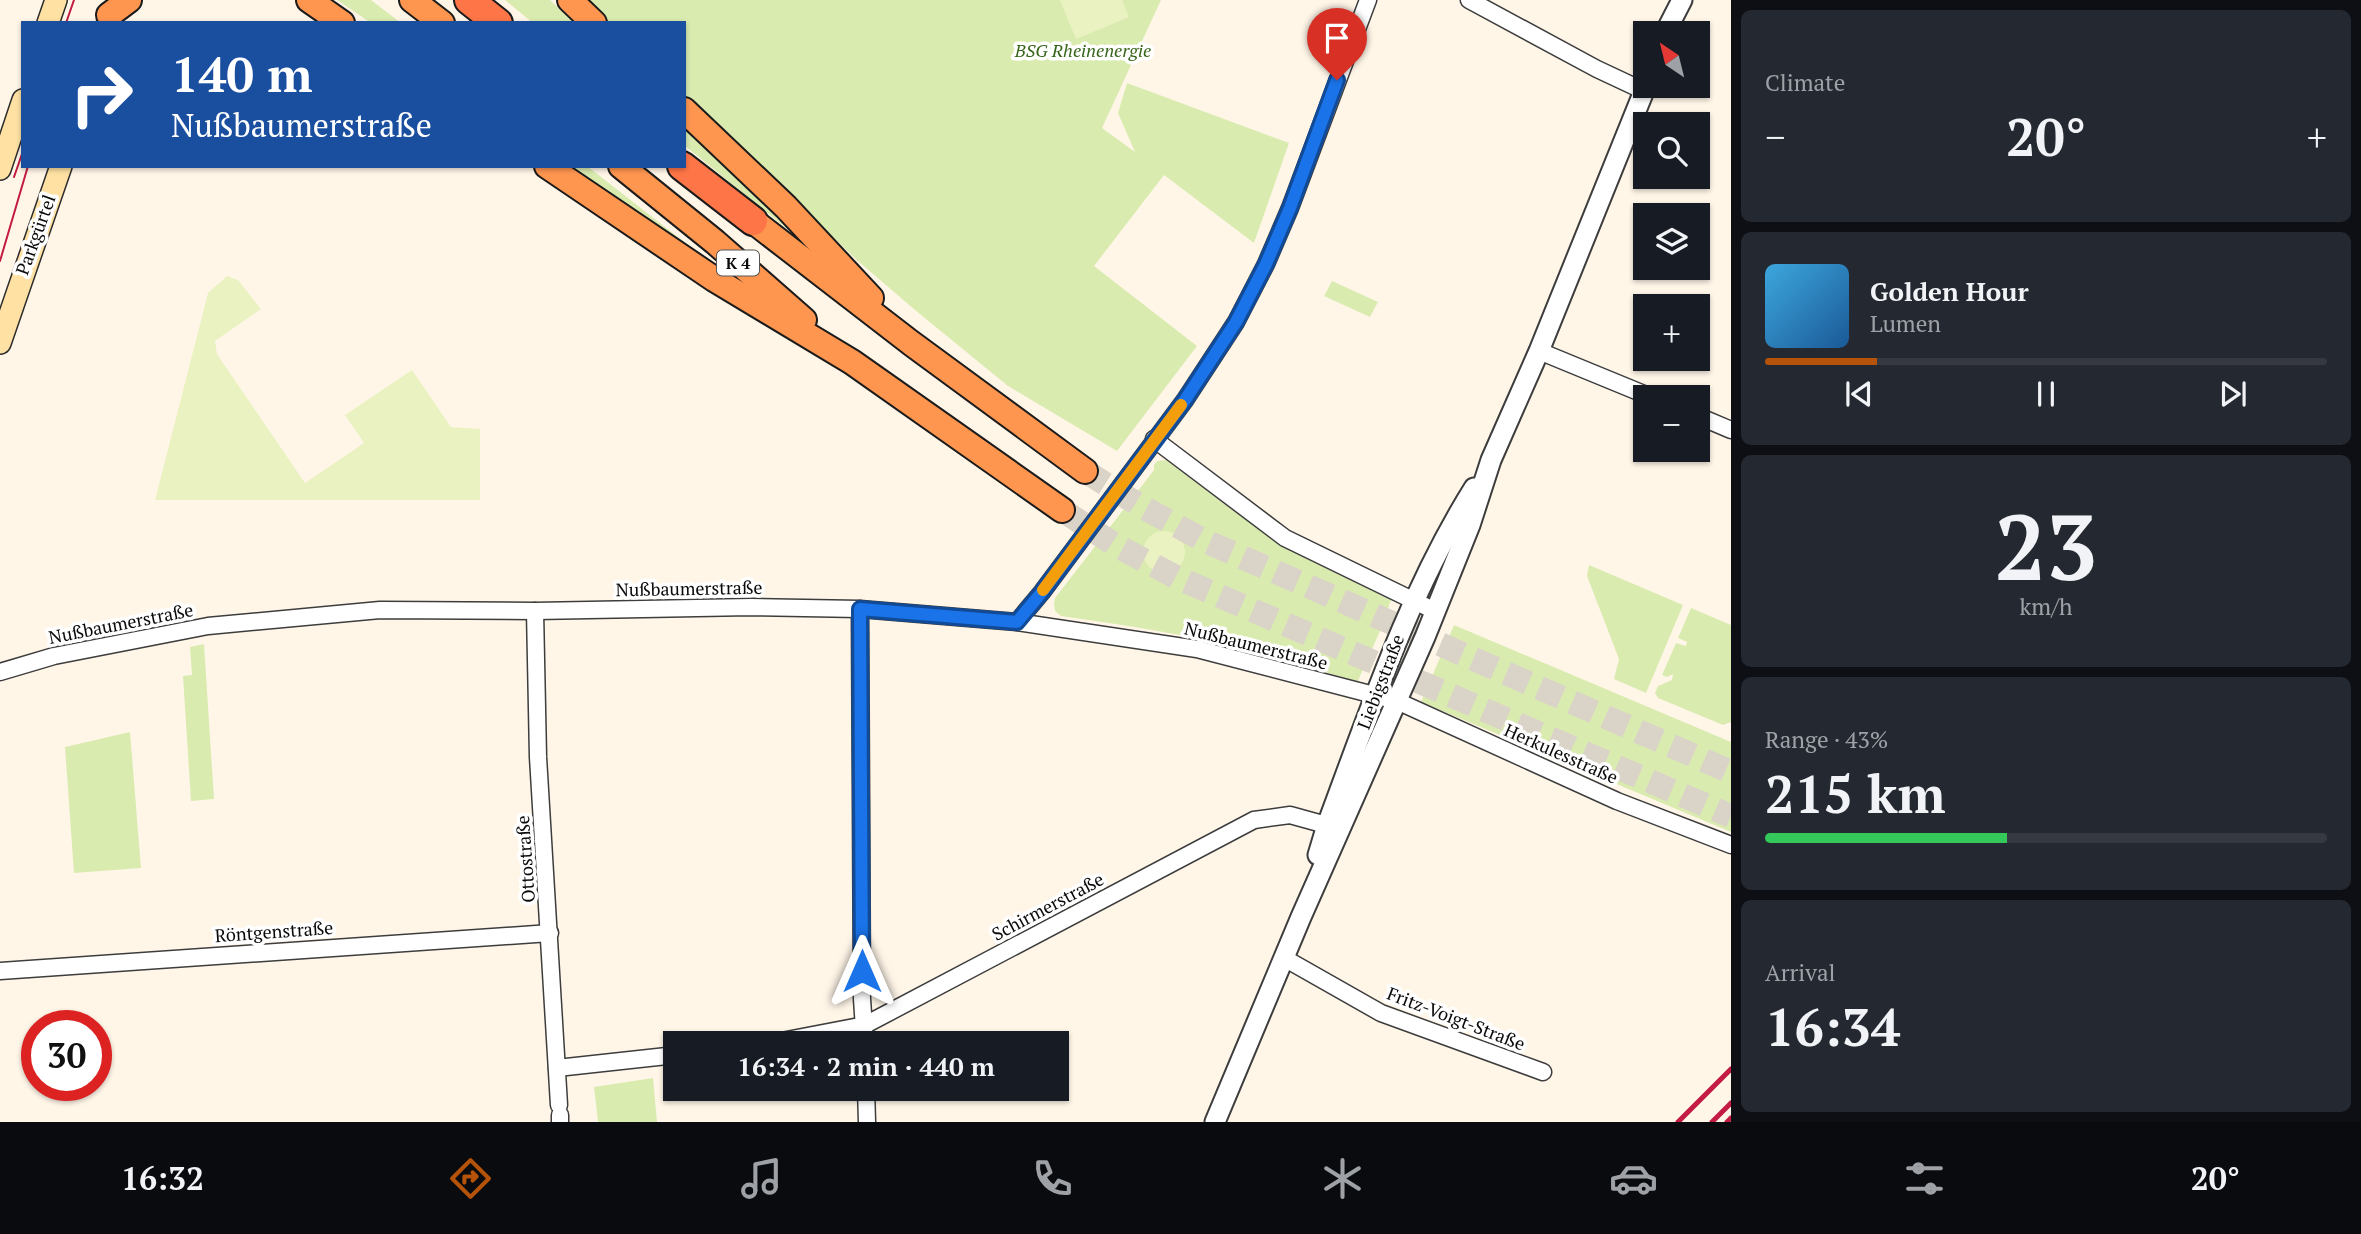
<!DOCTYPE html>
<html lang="en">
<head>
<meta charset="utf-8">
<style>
  body { margin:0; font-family:"PT Serif",serif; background:#242831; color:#f1f3f6; height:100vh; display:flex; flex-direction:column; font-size:26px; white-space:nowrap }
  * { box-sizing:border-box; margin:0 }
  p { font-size:23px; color:#9ea1a6 }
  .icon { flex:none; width:38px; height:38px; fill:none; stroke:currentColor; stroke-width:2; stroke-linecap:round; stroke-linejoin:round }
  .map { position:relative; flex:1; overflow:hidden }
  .details { display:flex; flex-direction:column; gap:10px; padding:10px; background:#0d0f14; width:630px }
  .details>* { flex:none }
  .banner { position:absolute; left:21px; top:21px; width:665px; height:147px; border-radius:0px; box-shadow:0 2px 5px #0004; background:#1a4fa0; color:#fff; overflow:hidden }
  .needle { width:46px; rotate:325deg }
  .tools { position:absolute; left:1633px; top:21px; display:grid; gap:14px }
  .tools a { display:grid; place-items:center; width:77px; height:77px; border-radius:0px; background:#171b24; box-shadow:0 2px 5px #0004; font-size:35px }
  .speed { position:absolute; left:21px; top:1010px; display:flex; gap:14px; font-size:35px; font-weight:700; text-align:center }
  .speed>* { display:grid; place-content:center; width:91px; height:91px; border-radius:50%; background:#171b24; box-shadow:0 2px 5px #0004; line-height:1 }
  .speed .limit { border:10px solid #d22; background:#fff; color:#111 }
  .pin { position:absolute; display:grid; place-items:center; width:60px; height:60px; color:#fff; margin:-72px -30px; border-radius:50% 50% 50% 0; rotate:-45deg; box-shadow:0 0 7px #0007 }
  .pin .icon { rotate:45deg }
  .me { position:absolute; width:77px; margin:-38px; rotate:0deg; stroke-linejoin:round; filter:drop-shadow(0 0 5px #0008) }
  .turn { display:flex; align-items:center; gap:24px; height:147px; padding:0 35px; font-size:32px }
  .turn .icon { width:91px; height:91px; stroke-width:2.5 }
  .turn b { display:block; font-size:49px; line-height:60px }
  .big { font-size:52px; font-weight:800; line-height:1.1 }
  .details .card { flex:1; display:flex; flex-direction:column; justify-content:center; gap:10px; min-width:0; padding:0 24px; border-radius:10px; background:#242831 }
  .details .dial { align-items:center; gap:0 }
  .dial b { font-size:91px; line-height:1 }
  .song { display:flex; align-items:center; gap:21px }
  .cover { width:84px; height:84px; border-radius:10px; background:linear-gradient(135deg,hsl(200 70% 55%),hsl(210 70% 35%)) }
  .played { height:7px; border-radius:4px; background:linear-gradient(90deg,#b45309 20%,#363941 20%) }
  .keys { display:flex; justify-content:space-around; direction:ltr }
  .heat { display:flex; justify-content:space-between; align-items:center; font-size:38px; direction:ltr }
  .charge { height:10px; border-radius:5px; background:linear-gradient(90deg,#34c759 43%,#363941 0) }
  .trip { position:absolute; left:663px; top:1031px; width:406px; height:70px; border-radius:0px; background:#171b24; box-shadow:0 2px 5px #0004; font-weight:800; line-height:70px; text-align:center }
  .dock { display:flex; height:112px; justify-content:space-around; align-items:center; background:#090b0e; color:#9ea1a6 }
  .dock .icon { width:49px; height:49px }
  .dock .current { color:#b45309 }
  .dock b { font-size:32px; color:#f1f3f6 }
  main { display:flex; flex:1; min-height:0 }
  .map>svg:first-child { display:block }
  .green { fill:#daebb0 }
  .pitch { fill:#ebf2c2 }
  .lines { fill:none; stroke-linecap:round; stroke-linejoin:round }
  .trunk-tunnel { stroke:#dad3c7; stroke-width:24; stroke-dasharray:24 12; stroke-linecap:butt }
  .minor-casing { stroke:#3d3d3d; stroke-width:19 }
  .tertiary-casing { stroke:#3d3d3d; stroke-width:23 }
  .secondary-casing { stroke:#2c2c2c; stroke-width:24 }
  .trunk-casing { stroke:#1b1b1b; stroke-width:28 }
  .motorway-casing { stroke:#1b1b1b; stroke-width:32 }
  .minor { stroke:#fff; stroke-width:16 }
  .tertiary { stroke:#fff; stroke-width:19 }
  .secondary { stroke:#ffe2a3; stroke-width:21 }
  .trunk { stroke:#fe9650; stroke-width:24 }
  .motorway { stroke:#fe7647; stroke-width:28 }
  .tram { stroke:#c21b44; stroke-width:2 }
  .rail { stroke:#c21b44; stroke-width:5 }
  .route-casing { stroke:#114b97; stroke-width:18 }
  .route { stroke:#1a73e8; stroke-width:12 }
  .slow { stroke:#f59e0b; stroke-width:12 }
  .labels { text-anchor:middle; stroke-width:7; stroke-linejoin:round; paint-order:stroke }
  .shield { fill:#fff; stroke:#545454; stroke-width:2 }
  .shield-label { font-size:16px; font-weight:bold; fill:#0a0a0a }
  .park-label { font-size:18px; font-style:italic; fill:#376518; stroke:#fff }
  .street-label { font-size:18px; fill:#0a0a0a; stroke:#fff }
</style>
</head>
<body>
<main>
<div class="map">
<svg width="1731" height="1122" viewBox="0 0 1731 1122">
  <rect width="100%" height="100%" fill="#fff6e8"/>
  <g class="green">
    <path d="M 337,0 L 371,0 L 401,23 L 371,23 Z"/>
    <path d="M 505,0 L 550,0 L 574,23 L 533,23 Z"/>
    <path d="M 585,0 L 1161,0 L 1102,128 L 1135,152 L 1118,113 L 1127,83 L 1289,143 L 1254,243 L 1164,175 L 1094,266 L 1197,346 L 1117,451 L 1008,386 L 915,310 L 858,261 L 684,95 L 684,23 L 609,23 Z"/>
    <path d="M 684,129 L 802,241 L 684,145 Z"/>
    <path d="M 569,166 L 587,166 L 692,248 L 639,216 Z"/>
    <path d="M 1332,281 L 1378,302 L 1370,317 L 1324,296 Z"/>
    <path d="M 1166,460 L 1232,510 L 1301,556 L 1391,600 L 1380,631 L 1357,683 C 1259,646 1165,631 1061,616 L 1055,611 L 1054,604 L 1055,598 L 1154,470 L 1154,465 L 1157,461 Z"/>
    <path d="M 1589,565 L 1683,605 L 1646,693 L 1614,679 L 1619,659 L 1587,576 Z"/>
    <path d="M 1691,608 L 1731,625 L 1731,722 L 1723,725 L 1658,698 L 1655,693 L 1658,686 L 1672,680 L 1673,674 L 1667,677 L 1662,675 L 1676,643 L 1686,646 L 1687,642 L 1678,638 Z"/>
    <path d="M 1454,625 L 1731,742 L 1731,832 L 1421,702 Z"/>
    <path d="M 204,644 L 214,799 L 191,801 L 183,676 L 192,675 L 190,647 Z"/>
    <path d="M 130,732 L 141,868 L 74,873 L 65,747 Z"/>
    <path d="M 653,1078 L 657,1122 L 598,1122 L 594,1087 Z"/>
  </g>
  <g class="pitch">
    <path d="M 1060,0 L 1122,0 L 1129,17 L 1076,39 Z"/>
    <path d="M 227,276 L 238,280 L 261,309 L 215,341 L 217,354 L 305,483 L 364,443 L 345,415 L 412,370 L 451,427 L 480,429 L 480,500 L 155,500 L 208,293 Z"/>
    <circle cx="1164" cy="552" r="21"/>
  </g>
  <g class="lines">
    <g class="trunk-tunnel">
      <path d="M 1085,471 L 1139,505 L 1203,540 L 1731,772"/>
      <path d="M 1062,510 L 1115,545 L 1178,578 L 1731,816"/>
    </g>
    <g class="minor-casing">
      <g id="minor">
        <path d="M 1469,0 L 1597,69 L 1644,91"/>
        <path d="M 1539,351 L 1651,397"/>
        <path d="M 1698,416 L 1731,430"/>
        <path d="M 1154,439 L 1285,538 L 1435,611"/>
        <path d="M 860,609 L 862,999 L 865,1043"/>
        <path d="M 535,611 L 538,757 L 559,1105"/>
        <path d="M 1017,622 L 1042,592 L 1185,400 L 1236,322 L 1266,264 L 1290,208 L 1368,0"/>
        <path d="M 0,672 L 54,656 L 208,626 L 380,610 L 535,611 L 751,607 L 860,609 L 1017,622 L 1197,649 L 1397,701 L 1617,801 L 1731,845"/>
        <path d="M 1284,958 L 1381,1013 L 1543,1072"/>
        <path d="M 0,971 L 550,933"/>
        <path d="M 771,1043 L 865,1025 L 1254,820 L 1290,815 L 1337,828"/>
        <path d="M 557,1068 L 676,1055"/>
        <path d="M 866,1088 L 867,1122"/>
        <path d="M 560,1115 L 560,1122"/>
      </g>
    </g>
    <g class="tertiary-casing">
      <g id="tertiary">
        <path d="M 1665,33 L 1682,0"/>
        <path d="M 1318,855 L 1327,825 C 1370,710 1409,592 1474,488"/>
        <path d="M 1215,1122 L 1301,917 L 1425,637 L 1470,525 L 1491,460 L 1539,351 L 1646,86"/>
      </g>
    </g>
    <g class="secondary-casing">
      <g id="secondary">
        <path d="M 48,23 L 56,0"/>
        <path d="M 0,169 L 23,100"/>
        <path d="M 0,343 L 61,166"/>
      </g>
    </g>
    <g class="trunk-casing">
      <g id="trunk">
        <path d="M 309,0 L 342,23"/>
        <path d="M 412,0 L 442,23"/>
        <path d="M 570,0 L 594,23"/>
        <path d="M 109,15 L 129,0"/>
        <path d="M 684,110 L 786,207 L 871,298"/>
        <path d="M 547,166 L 714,279 L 852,362 L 1062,510"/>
        <path d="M 621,166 L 715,242 L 804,320"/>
        <path d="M 753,221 L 911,343 L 1085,471"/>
      </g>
    </g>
    <g class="motorway-casing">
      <g id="motorway">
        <path d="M 469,0 L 498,23"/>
        <path d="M 682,166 L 753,221"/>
      </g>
    </g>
    <use href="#minor" class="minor"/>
    <use href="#tertiary" class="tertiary"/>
    <use href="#secondary" class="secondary"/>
    <use href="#trunk" class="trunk"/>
    <use href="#motorway" class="motorway"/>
    <g class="tram">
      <path d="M 66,23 L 74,0"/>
      <path d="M 14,177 L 23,151"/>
      <path d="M 0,261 L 28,166"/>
    </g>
    <g class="rail">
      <path d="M 1678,1122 L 1731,1069"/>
      <path d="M 1712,1122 L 1731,1103"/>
      <path d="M 1727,1122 L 1731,1118"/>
    </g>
  </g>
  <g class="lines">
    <g class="route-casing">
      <path id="route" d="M 862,971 L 860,609 L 1017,622 L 1042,592 L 1185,400 L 1236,322 L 1266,264 L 1290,208 L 1337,80"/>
    </g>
    <use href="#route" class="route"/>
    <path class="slow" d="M 1043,590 L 1181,405"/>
  </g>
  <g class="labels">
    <rect class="shield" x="717" y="250.5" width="42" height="25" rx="5"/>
    <g class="shield-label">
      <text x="738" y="269">K 4</text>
    </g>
    <g class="park-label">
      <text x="1083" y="57">BSG Rheinenergie</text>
    </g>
    <g class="street-label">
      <text transform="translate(36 235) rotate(-70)" y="6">Parkgürtel</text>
      <text transform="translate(689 589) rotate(-1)" y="6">Nußbaumerstraße</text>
      <text transform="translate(121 624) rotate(-11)" y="6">Nußbaumerstraße</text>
      <text transform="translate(1256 646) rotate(14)" y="6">Nußbaumerstraße</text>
      <text transform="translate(1381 682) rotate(-69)" y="6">Liebigstraße</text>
      <text transform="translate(1561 754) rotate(24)" y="6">Herkulesstraße</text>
      <text transform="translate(526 859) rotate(-94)" y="6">Ottostraße</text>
      <text transform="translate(1048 907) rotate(-28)" y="6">Schirmerstraße</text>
      <text transform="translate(274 932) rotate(-4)" y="6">Röntgenstraße</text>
      <text transform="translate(1456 1019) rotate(21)" y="6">Fritz-Voigt-Straße</text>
    </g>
  </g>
</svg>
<div class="tools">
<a><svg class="needle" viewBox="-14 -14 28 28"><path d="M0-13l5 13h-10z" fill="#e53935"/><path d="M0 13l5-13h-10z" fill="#9ea1a6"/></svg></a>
<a><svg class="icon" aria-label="search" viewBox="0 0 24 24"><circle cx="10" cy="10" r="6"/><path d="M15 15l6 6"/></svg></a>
<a><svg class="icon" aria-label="layers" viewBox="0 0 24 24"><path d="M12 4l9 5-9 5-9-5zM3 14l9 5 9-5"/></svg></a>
<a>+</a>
<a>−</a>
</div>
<div class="speed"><div class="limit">30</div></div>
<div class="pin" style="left:1337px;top:80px;background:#d93025"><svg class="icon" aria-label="arrive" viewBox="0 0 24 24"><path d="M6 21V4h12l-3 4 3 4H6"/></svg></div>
<svg class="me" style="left:862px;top:971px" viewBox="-20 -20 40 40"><path d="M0-17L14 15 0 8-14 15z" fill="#1a73e8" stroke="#fff" stroke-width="4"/></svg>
<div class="trip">16:34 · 2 min · 440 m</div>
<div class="banner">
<div class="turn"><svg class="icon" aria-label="right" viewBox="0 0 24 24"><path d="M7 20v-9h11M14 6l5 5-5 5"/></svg><div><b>140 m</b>Nußbaumerstraße</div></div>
</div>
</div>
<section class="details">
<div class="card"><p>Climate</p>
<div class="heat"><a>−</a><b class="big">20°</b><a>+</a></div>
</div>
<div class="card">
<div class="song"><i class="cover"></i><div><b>Golden Hour</b><p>Lumen</p></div></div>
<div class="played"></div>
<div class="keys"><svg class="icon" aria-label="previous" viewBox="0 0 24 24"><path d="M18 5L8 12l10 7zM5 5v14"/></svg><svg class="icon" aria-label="pause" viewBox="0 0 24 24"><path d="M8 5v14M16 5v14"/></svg><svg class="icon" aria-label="next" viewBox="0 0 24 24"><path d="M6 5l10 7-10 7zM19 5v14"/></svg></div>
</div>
<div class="card dial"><b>23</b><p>km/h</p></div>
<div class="card"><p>Range · 43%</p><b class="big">215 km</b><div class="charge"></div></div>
<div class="card"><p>Arrival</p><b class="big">16:34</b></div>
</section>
</main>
<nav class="dock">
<b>16:32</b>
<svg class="icon current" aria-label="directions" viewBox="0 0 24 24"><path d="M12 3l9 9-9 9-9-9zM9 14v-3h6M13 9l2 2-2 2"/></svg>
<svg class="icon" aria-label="music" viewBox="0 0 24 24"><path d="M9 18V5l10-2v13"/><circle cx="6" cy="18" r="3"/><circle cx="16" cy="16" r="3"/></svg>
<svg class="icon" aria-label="phone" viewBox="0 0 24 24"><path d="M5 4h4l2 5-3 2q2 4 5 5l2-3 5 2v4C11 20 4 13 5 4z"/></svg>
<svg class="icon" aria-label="climate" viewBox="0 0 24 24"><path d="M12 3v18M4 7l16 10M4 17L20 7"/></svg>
<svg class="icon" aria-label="car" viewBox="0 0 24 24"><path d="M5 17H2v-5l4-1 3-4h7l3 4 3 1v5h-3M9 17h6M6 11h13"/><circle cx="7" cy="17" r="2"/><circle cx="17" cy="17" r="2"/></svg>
<svg class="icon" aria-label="filters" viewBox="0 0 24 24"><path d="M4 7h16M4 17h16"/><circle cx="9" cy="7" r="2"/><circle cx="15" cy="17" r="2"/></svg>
<b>20°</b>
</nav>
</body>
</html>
